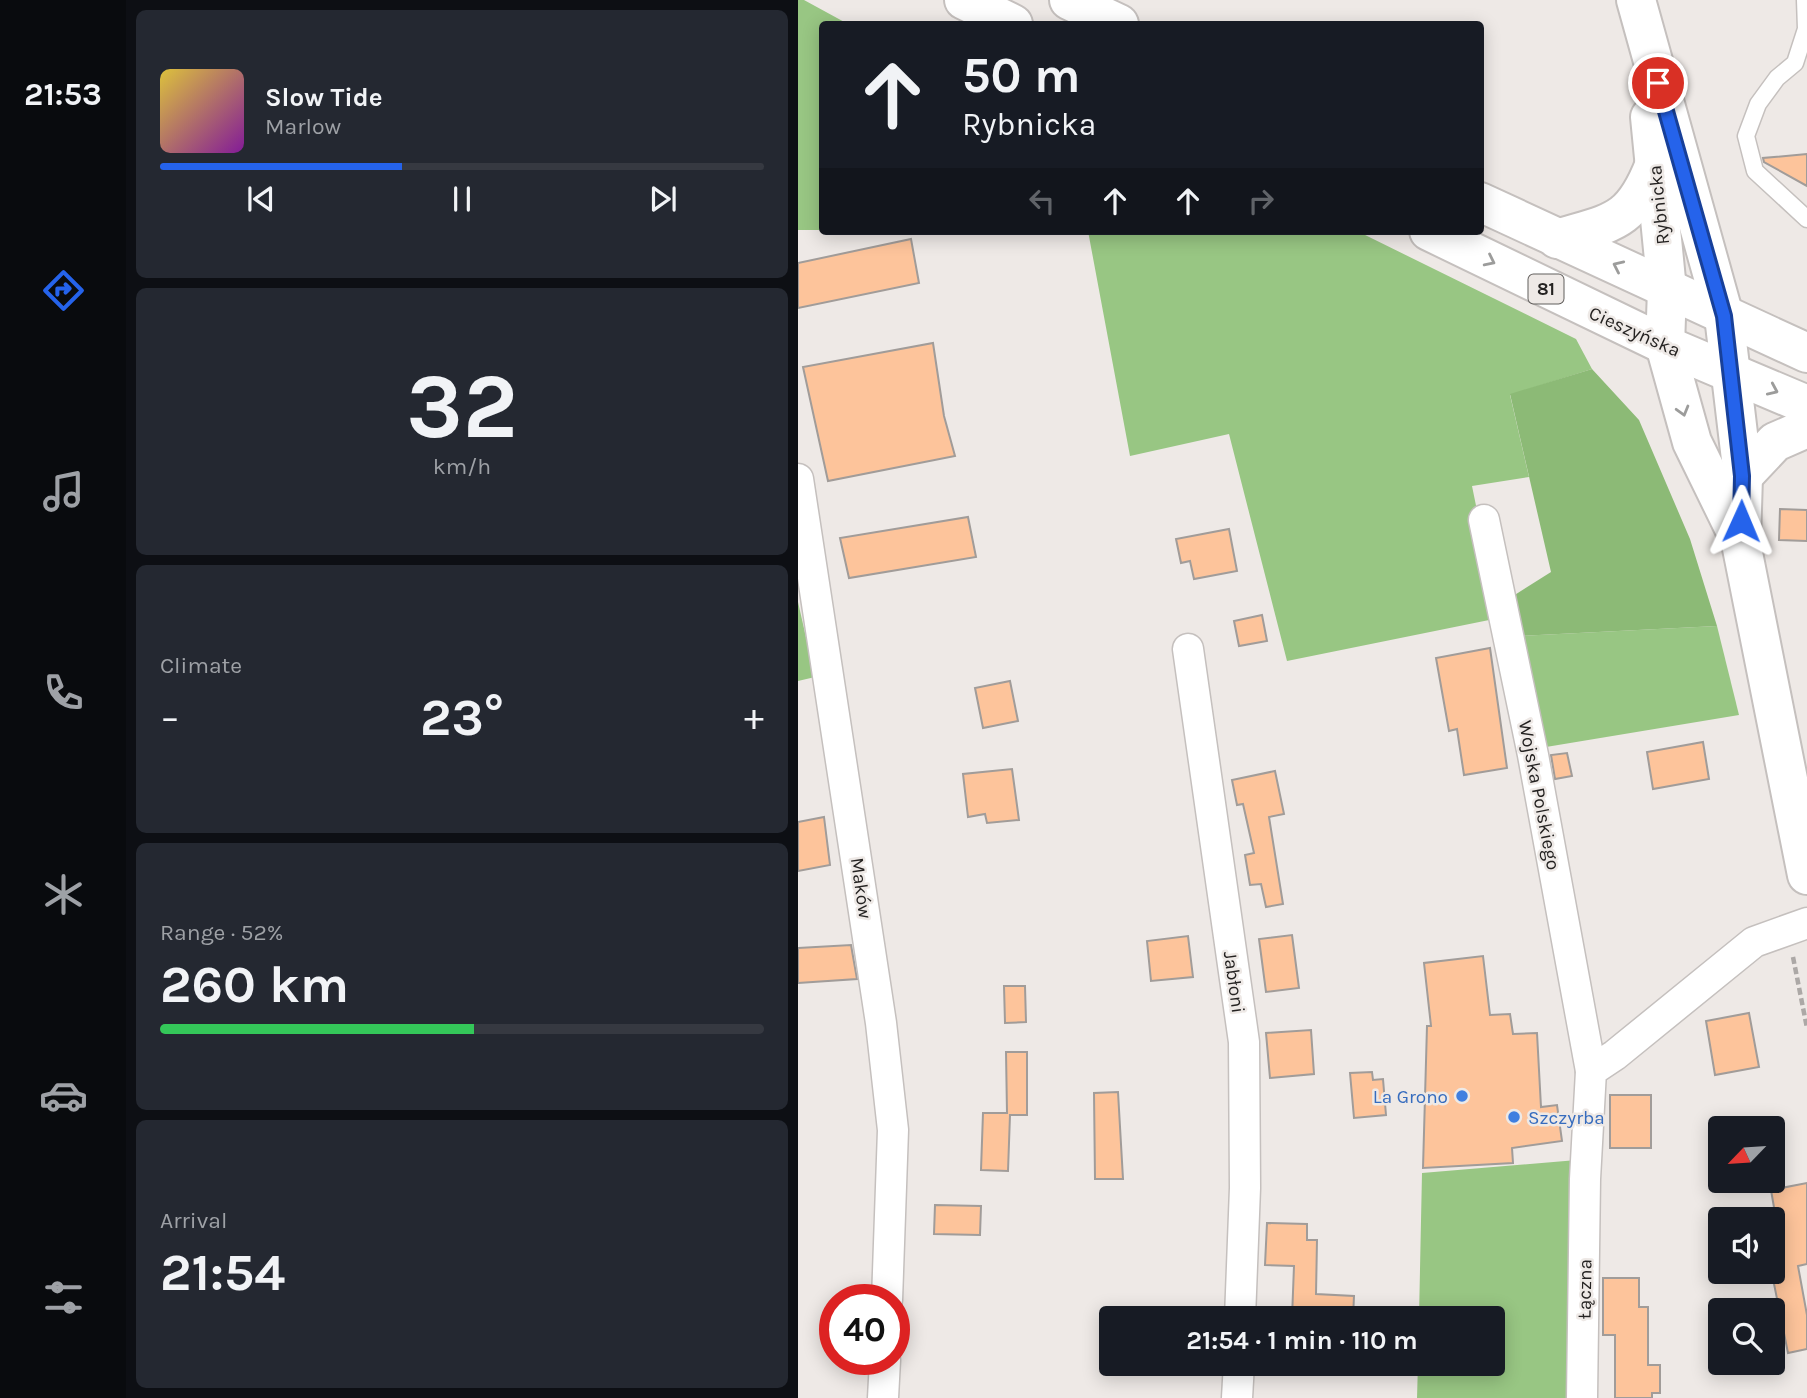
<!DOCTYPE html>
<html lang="en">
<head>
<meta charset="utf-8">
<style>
  body { margin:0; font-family:Karla,sans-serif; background:#242831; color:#f1f3f6; height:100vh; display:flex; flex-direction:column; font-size:26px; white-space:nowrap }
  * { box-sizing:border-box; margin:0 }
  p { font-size:23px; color:#9ea1a6 }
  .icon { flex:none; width:38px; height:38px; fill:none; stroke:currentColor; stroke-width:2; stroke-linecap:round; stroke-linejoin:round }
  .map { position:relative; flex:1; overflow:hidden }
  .drawer { display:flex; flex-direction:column; gap:10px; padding:10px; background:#0d0f14; width:672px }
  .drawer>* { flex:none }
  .guide { position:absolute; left:21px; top:21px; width:665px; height:214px; border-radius:7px; box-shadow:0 4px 18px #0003; background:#171b24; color:#f1f3f6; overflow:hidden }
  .needle { width:46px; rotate:245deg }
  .controls { position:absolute; left:910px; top:1116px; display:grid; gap:14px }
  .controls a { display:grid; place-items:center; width:77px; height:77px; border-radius:7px; background:#171b24; box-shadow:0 4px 18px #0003; font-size:35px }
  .speed { position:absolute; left:21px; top:1284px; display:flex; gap:14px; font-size:35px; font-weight:700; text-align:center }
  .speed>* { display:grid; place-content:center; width:91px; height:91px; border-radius:50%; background:#171b24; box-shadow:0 4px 18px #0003; line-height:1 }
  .speed .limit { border:10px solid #d22; background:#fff; color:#111 }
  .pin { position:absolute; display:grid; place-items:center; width:60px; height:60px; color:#fff; margin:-30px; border:4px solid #fff; border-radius:50%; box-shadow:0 2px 7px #0007 }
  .me { position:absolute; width:77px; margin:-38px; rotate:1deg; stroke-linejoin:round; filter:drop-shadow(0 0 5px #0008) }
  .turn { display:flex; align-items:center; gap:24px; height:147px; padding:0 28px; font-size:32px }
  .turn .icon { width:91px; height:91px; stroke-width:2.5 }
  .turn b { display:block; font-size:49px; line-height:60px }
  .lanes { display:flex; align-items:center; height:66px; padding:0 28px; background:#0003; justify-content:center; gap:35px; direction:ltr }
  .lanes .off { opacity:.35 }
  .big { font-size:52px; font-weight:700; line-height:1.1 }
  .drawer .card { flex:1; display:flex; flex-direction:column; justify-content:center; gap:10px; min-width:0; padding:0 24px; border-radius:10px; background:#242831 }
  .drawer .dial { align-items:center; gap:0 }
  .dial b { font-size:91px; line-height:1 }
  .song { display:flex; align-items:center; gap:21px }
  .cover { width:84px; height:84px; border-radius:10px; background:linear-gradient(135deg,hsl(50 70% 55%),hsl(290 70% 35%)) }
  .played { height:7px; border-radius:4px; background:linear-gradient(90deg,#2563eb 40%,#363941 40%) }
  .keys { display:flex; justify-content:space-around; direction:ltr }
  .heat { display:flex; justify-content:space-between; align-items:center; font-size:38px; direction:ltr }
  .charge { height:10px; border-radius:5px; background:linear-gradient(90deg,#34c759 52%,#363941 0) }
  .trip { position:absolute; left:301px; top:1306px; width:406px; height:70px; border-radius:7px; background:#171b24; box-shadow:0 4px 18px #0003; font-weight:700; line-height:70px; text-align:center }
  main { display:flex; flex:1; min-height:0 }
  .dock { display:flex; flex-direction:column; width:126px; justify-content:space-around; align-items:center; background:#090b0e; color:#9ea1a6 }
  .dock .icon { width:49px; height:49px }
  .dock .current { color:#2563eb }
  .dock b { font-size:32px; color:#f1f3f6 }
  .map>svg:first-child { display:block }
  .green { fill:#98c683 }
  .forest { fill:#8cba76 }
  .building { fill:#fdc49b; stroke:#a19c99; stroke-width:2 }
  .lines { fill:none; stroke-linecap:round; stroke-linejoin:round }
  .service-casing { stroke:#c5c0be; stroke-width:19 }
  .minor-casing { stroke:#c5c0be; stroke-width:33 }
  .tertiary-casing { stroke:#c5c0be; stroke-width:42 }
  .primary-casing { stroke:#c5c0be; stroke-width:42 }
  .path { stroke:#aca8a6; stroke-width:4.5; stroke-dasharray:7 3.5; stroke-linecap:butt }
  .service { stroke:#fff; stroke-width:16 }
  .minor { stroke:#fff; stroke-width:30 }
  .tertiary { stroke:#fff; stroke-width:38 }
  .primary { stroke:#fff; stroke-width:38 }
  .oneway { stroke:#9c9c9b }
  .route-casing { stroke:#184099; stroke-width:18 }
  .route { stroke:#2563eb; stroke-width:12 }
  .shop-dot { fill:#3f7fe0; stroke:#eee9e6; stroke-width:2.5 }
  .labels { text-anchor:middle; stroke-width:5; stroke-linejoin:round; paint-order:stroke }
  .shield { fill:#eee9e6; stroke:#615e5c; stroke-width:2 }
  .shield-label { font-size:18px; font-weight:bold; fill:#242221 }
  .street-label { font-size:19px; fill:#242221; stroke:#eee9e6 }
  .shop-label { font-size:19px; fill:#366cbe; stroke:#eee9e6; text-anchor:end }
</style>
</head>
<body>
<main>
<nav class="dock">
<b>21:53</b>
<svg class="icon current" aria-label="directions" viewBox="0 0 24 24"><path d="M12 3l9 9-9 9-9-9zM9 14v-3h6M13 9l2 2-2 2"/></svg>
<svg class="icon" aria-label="music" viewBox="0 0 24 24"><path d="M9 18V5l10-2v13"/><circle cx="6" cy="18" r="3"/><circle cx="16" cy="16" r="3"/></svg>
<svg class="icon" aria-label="phone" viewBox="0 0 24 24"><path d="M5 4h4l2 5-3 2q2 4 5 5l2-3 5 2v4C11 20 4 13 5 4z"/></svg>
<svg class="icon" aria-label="climate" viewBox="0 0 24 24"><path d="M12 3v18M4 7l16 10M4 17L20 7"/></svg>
<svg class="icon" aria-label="car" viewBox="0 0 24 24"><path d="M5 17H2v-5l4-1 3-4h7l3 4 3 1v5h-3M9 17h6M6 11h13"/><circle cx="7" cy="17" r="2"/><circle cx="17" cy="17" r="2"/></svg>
<svg class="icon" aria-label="filters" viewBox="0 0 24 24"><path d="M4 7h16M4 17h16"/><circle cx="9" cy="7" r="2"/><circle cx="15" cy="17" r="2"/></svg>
</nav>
<section class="drawer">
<div class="card">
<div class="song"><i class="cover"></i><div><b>Slow Tide</b><p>Marlow</p></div></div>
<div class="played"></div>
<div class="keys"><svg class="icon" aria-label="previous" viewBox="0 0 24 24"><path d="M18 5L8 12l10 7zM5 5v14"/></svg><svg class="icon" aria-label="pause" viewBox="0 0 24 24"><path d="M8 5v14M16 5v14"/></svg><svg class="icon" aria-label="next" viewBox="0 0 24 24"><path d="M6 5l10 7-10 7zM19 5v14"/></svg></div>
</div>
<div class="card dial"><b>32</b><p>km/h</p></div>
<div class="card"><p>Climate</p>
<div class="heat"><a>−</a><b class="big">23°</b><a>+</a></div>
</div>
<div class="card"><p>Range · 52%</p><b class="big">260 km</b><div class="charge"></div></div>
<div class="card"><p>Arrival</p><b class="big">21:54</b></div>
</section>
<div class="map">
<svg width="1009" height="1398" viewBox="0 0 1009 1398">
  <rect width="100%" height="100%" fill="#eee9e6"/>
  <g class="green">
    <path d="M 0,0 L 6,0 L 50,24 L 24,24 L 24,230 L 0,230 Z"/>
    <path d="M 290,231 L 559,231 L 778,339 L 794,369 L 712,395 L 731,477 L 674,486 L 701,618 L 489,661 L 431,434 L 332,456 Z"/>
    <path d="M 0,602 L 17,677 L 0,681 Z"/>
    <path d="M 919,626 L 941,715 L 742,748 L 721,636 Z"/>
    <path d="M 779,1160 L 774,1398 L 619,1398 L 620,1363 L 695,1363 L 695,1318 L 621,1318 L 624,1173 Z"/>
  </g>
  <path class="forest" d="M 794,369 L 841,420 L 892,539 L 919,626 L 721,636 L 712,598 L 753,572 L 712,394 Z"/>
  <g class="building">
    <path d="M 1009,154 L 1009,186 L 966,162 L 965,158 Z"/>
    <path d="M 113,239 L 121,283 L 0,308 L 0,263 Z"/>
    <path d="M 135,343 L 146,416 L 157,456 L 30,481 L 5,367 Z"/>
    <path d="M 982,509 L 1009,510 L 1009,541 L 981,540 Z"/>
    <path d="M 170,517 L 178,557 L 51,578 L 42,538 Z"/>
    <path d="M 431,529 L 439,571 L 396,579 L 392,561 L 383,563 L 378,539 Z"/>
    <path d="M 464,615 L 469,641 L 441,646 L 436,621 Z"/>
    <path d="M 692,648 L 709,768 L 666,775 L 659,729 L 651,731 L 638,658 Z"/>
    <path d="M 212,681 L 220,721 L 185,728 L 177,688 Z"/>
    <path d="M 905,742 L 911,779 L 855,789 L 849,752 Z"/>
    <path d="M 769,753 L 774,776 L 757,779 L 753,755 Z"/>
    <path d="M 214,769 L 221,820 L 189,823 L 187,814 L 170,817 L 165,774 Z"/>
    <path d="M 477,771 L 486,814 L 471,817 L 485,904 L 468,907 L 463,884 L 452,885 L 447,855 L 456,853 L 445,804 L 439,805 L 434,780 Z"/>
    <path d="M 26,817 L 32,865 L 0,871 L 0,822 Z"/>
    <path d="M 494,935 L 501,988 L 468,992 L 461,939 Z"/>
    <path d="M 390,936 L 395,977 L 353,981 L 349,941 Z"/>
    <path d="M 53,945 L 59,979 L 0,983 L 0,948 Z"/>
    <path d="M 685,956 L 692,1015 L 712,1014 L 715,1034 L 739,1033 L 743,1107 L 759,1105 L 764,1141 L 714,1148 L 715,1163 L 625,1168 L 629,1026 L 633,1026 L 626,963 Z"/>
    <path d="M 206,986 L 227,986 L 228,1022 L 207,1023 Z"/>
    <path d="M 951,1013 L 961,1067 L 917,1075 L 908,1021 Z"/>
    <path d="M 513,1030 L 516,1074 L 472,1078 L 468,1033 Z"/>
    <path d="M 208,1052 L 229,1052 L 229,1115 L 212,1115 L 210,1171 L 183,1170 L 185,1113 L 209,1113 Z"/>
    <path d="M 574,1072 L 575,1080 L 585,1079 L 588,1115 L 556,1118 L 552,1073 Z"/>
    <path d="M 320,1092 L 325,1179 L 297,1179 L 296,1093 Z"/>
    <rect x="812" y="1095" width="41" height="53"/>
    <path d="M 1009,1183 L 1009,1264 L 1000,1266 L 1009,1315 L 1009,1349 L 990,1353 L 975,1279 L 975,1244 L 982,1242 L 973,1190 Z"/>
    <path d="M 137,1205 L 183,1206 L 182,1235 L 136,1234 Z"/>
    <path d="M 469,1223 L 509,1224 L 509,1240 L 519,1240 L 518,1294 L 556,1296 L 555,1318 L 494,1318 L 496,1266 L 467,1265 Z"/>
    <path d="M 805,1278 L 841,1278 L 841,1307 L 850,1307 L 850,1365 L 862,1365 L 862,1393 L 854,1393 L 854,1398 L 817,1398 L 817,1335 L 805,1335 Z"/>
  </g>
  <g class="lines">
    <g class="service-casing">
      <path id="service" d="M 1007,0 L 1008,29 L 997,63 L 979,78 L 960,104 L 948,136 L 957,171 L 1009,219"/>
    </g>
    <g class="minor-casing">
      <g id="minor">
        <path d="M 0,479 L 83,1023 L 95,1130 L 89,1300"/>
        <path d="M 686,520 L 735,755 L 793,1071"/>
        <path d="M 390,649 L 446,1042 L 447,1188 L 442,1318"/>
        <path d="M 85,1398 L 87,1360"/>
        <path d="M 439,1398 L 441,1363"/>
        <path d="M 784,1398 L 787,1179 L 793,1071 L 817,1055 L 956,942 L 1009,923"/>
      </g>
    </g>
    <g class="tertiary-casing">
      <g id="tertiary">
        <path d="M 838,0 L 926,316 L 945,476 L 943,543 L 1009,875"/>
        <path d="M 852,117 L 869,290 L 867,345 L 894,442 L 941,538"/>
        <path d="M 759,239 C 814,222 833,224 856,166"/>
        <path d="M 945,476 L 977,442 L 1009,428"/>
      </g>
    </g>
    <g class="primary-casing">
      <g id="primary">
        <path d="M 166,0 L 215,24"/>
        <path d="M 271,0 L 321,24"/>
        <path d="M 682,202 L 1009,353"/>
        <path d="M 631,231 L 867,345 L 1009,405"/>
      </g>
    </g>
    <path class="path" d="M 995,957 L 1009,1028"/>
    <use href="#service" class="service"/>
    <use href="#minor" class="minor"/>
    <use href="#tertiary" class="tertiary"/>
    <use href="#primary" class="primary"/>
  </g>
  <defs><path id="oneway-chevron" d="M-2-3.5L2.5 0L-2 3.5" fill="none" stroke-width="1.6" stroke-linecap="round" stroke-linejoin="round" transform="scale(1.75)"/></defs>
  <g class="oneway">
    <use href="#oneway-chevron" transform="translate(692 261) rotate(26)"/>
    <use href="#oneway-chevron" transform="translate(820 266) rotate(-155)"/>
    <use href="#oneway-chevron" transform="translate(975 390) rotate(24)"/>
    <use href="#oneway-chevron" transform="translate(885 411) rotate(74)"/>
  </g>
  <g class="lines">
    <g class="route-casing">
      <path id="route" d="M 860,83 L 926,316 L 944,476 L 943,521"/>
    </g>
    <use href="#route" class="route"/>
  </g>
  <g class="shop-dot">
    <circle cx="664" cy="1096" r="7"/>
    <circle cx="716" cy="1117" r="7"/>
  </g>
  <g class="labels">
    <rect class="shield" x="730.5" y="274.5" width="35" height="29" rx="5"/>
    <g class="shield-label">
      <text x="748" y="295">81</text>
    </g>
    <g class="street-label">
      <text transform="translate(860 205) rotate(-96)" y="7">Rybnicka</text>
      <text transform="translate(837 331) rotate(24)" y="7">Cieszyńska</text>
      <text transform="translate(742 795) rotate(79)" y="7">Wojska Polskiego</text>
      <text transform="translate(64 888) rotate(82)" y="7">Maków</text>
      <text transform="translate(437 982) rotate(82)" y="7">Jabłoni</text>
      <text transform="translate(786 1289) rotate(-89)" y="7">Łączna</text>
    </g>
    <g class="shop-label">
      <text x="650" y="1103">La Grono</text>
      <text x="730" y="1124" text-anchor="start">Szczyrba</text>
    </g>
  </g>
</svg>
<div class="controls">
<a><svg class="needle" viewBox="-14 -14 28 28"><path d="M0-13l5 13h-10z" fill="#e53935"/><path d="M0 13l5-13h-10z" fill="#9ea1a6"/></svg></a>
<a><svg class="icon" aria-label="sound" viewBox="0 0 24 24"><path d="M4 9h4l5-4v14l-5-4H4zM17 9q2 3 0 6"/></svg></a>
<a><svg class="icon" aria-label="search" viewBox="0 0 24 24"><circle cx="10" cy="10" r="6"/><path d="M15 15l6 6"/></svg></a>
</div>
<div class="speed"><div class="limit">40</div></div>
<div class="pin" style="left:860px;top:83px;background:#d93025"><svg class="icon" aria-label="arrive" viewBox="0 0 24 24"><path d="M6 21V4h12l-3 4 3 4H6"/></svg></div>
<svg class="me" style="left:943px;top:521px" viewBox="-20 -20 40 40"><path d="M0-17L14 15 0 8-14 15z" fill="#2563eb" stroke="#fff" stroke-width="4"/></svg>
<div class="trip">21:54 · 1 min · 110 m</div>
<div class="guide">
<div class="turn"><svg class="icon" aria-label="ahead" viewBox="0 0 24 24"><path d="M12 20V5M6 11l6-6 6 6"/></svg><div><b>50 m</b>Rybnicka</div></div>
<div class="lanes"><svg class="icon off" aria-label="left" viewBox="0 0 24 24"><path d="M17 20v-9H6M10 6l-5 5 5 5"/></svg><svg class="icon" aria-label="ahead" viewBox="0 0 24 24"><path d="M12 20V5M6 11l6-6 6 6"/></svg><svg class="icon" aria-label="ahead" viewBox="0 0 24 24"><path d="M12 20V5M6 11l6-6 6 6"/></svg><svg class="icon off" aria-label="right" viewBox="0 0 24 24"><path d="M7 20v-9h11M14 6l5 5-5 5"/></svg></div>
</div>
</div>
</main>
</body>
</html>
